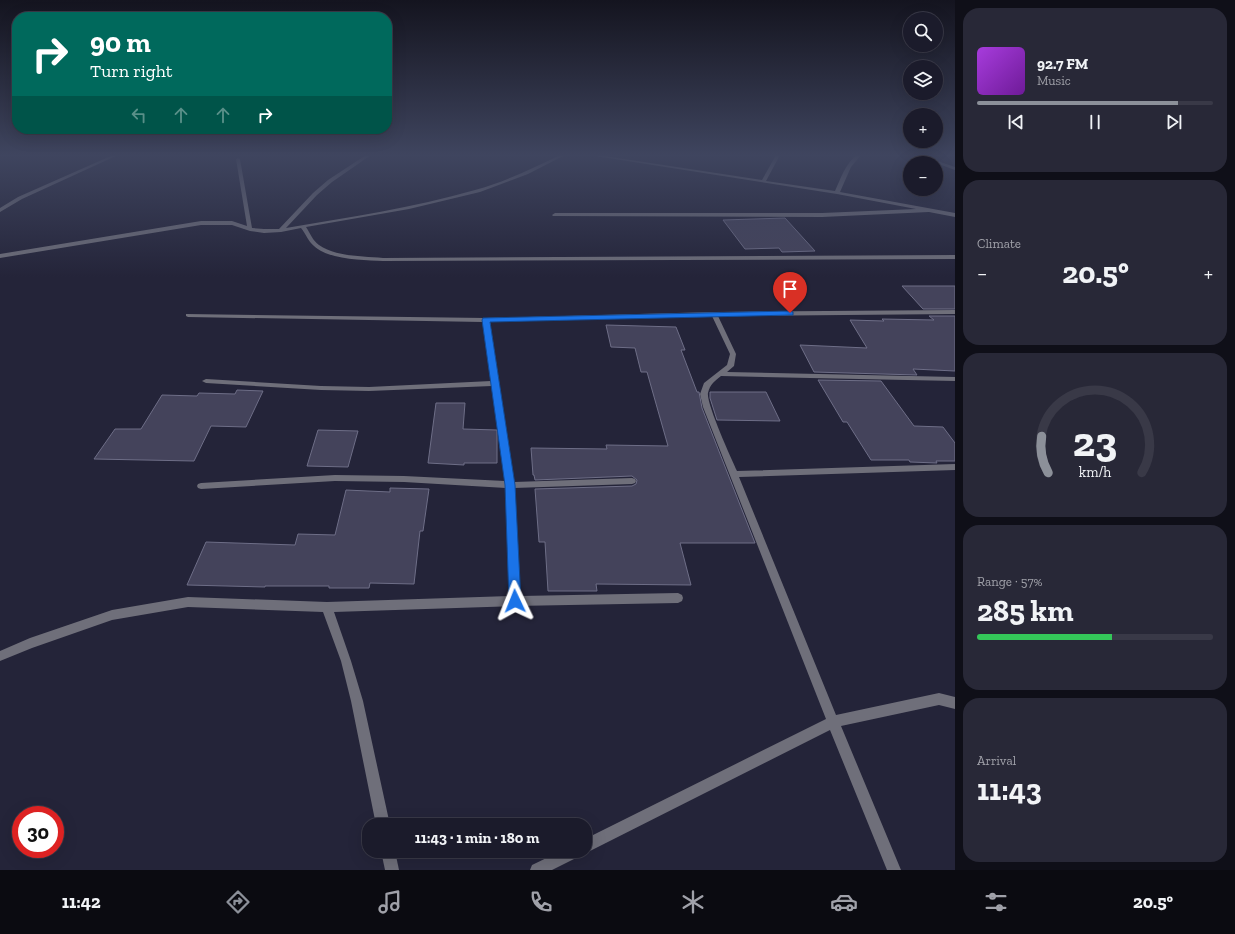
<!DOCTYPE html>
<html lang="en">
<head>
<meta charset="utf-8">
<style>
  body { margin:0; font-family:"Zilla Slab",serif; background:#282837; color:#f1f3f6; height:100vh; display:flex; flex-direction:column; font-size:15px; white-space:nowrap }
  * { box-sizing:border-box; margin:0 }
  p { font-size:13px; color:#a0a1a9 }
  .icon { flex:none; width:22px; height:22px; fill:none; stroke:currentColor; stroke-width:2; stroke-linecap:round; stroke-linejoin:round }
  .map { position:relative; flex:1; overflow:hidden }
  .drawer { display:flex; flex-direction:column; gap:8px; padding:8px; background:#0f0f18; width:280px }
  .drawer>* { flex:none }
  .guide { position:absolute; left:12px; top:12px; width:380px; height:122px; border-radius:16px; box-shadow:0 4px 16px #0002,0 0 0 1px #393947; background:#00695c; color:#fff; overflow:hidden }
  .buttons { position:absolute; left:903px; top:12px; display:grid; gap:8px }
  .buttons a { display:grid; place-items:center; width:40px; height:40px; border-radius:50%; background:#1b1b2b; box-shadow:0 4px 16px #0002,0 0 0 1px #393947; font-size:20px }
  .speed { position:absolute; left:12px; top:806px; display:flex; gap:8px; font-size:20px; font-weight:700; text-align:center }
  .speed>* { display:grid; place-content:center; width:52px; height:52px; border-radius:50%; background:#1b1b2b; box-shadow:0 4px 16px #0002,0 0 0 1px #393947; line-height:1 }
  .speed .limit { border:6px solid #d22; background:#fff; color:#111 }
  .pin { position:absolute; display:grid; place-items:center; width:34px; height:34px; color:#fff; margin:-41px -17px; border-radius:50% 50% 50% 0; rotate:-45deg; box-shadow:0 0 4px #0007 }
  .pin .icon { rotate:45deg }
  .me { position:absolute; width:44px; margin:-22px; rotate:358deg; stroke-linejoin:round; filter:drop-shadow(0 0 3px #0008) }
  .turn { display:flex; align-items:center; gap:14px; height:84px; padding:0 12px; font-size:18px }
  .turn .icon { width:52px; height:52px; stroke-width:2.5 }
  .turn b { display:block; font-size:28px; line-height:34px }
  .lanes { display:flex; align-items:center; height:38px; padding:0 12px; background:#0003; justify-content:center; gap:20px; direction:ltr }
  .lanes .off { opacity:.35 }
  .big { font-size:30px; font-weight:700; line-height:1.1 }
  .drawer .card { flex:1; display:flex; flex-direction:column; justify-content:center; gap:6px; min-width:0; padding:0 14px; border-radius:16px; background:#282837 }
  .drawer .dial { align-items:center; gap:0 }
  .dial svg { height:104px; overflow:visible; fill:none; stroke:#393947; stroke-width:7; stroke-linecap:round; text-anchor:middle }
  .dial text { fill:#f1f3f6; stroke:none }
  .song { display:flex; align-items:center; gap:12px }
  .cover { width:48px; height:48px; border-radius:6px; background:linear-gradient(135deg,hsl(280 70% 55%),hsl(280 70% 35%)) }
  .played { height:4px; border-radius:2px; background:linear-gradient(90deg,#8c9099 85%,#393947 85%) }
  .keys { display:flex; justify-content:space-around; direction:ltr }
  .heat { display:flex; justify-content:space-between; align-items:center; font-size:22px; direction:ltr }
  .charge { height:6px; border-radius:3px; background:linear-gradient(90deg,#34c759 57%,#393947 0) }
  .trip { position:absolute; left:362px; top:818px; width:230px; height:40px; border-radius:16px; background:#1b1b2b; box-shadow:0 4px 16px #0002,0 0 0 1px #393947; font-weight:700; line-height:40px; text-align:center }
  .tabs { display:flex; height:64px; justify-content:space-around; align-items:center; background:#0b0b11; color:#a0a1a9 }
  .tabs .icon { width:28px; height:28px }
  .tabs .current { color:#8c9099 }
  .tabs b { font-size:18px; color:#f1f3f6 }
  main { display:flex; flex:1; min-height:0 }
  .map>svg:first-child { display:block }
  .building { fill:#44435b; stroke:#6e6e87 }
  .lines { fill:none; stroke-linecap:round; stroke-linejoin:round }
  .minor { fill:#6f6f7a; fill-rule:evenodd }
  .route { fill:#1a73e8; stroke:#114b97 }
</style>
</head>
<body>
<main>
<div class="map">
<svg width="955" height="870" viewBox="0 0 955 870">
  <rect width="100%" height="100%" fill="#242439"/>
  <g class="building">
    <path d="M 785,218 L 815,251 L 782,252 L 779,248 L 745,249 L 723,220 Z"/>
    <path d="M 902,286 L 955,286 L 955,309 L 923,309 Z"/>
    <path d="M 929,316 L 955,316 L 955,371 L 913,369 L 917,375 L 814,372 L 800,345 L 867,348 L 850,320 L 884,321 L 882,319 L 934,320 Z"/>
    <path d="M 606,325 L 676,327 L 685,350 L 681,350 L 697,392 L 699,392 L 702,408 L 755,543 L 680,543 L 691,585 L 596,584 L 597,591 L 548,591 L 545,542 L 539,542 L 535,489 L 632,486 L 636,484 L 637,480 L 632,476 L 535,480 L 534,475 L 533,475 L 531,448 L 607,449 L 606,445 L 668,446 L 647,372 L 641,372 L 635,348 L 611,347 Z"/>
    <path d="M 818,380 L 881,381 L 914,426 L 943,427 L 955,443 L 955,461 L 936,461 L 937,463 L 910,462 L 909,460 L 871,460 L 847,422 L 843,422 Z"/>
    <path d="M 237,390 L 263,391 L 246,427 L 211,426 L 194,461 L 94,459 L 115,429 L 141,429 L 162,395 L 197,396 L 199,393 L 235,394 Z"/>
    <path d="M 710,392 L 766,392 L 780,421 L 717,420 L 710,398 Z"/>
    <path d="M 436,403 L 465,403 L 463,429 L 497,430 L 497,463 L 464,463 L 464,465 L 428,463 Z"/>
    <path d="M 318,430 L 358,431 L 348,467 L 307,466 Z"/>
    <path d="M 390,488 L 429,489 L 423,531 L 420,531 L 414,584 L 370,583 L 369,588 L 329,588 L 329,586 L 265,586 L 265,587 L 187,585 L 206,542 L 295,545 L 298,534 L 335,535 L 346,490 L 390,492 Z"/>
  </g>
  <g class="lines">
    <g class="minor">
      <path d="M 113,155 L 118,155 L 22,199 L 0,212 L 0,208 L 18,197 Z"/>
      <path d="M 366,155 L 371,155 L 332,182 L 317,195 L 286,228 C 349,217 413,208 475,190 C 505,182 533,168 560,155 L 565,155 L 528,174 L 480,192 L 409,209 L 306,227 C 310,233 313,241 319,245 C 336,257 363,256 383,258 L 955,255 L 955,259 L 383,261 C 364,260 329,260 314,246 C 308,241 306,234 301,228 L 281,232 L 264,233 L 250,231 L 232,225 L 201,225 L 0,258 L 0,254 L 201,221 L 232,221 L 247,226 L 236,159 L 238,158 L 240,159 L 252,228 L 264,229 L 279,229 L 313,193 L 328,180 Z"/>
      <path d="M 589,155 L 598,155 L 762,180 L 776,155 L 780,155 L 766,181 L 835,191 C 841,178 845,164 857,155 L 861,155 L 851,167 L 840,192 L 955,213 L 955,217 L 929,212 L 822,217 L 553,216 L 552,215 L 555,213 L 822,213 L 916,209 L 837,194 Z"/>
      <path d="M 914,155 L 920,155 L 955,167 L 955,170 Z"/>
      <path d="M 955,310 L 955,314 L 718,316 L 736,354 L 734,366 L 727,372 L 955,377 L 955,381 L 721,376 C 715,381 710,384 708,393 C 706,403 731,458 737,471 L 955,464 L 955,470 L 739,477 L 836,715 L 939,693 L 955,697 L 955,709 L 939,705 L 841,726 L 901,870 L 887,870 L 830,730 L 590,851 L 585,853 L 582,851 L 580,856 L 552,870 L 530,870 L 532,865 L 561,851 L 585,851 L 585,839 L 826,719 L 703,407 L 700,394 L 704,383 L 727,365 L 730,354 L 712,316 L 490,322 L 514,482 L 632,478 L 635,479 L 636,481 L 635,483 L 632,484 L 514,488 L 520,596 L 678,593 L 682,595 L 683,598 L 682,601 L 678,603 L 515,606 L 334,612 L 351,661 L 363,701 L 390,825 L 376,825 L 351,701 L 341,661 L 323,612 L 188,607 L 112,620 L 32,648 L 0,661 L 0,651 L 30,638 L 112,610 L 188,597 L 327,602 L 510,596 L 506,488 L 404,482 L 335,481 L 201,489 L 198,488 L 197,486 L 198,484 L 201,483 L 335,475 L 404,476 L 505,481 L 492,386 L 369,391 L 321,390 L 206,383 L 202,381 L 206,379 L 321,386 L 369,387 L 491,381 L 483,322 L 188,317 L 186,316 L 186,314 L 486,318 L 714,312 Z"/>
      <path d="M 381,851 L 395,851 L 399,870 L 385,870 Z"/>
    </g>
  </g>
  <linearGradient id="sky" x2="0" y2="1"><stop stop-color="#14141f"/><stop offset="0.56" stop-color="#3f455f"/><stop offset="1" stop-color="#3f455f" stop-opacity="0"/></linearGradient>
  <rect width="955" height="277" fill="url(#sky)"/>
  <path class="route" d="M 790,311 L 793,312 L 793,315 L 490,322 L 515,485 L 521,601 L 519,604 L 515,606 L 511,604 L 509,601 L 505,485 L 482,320 L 483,318 Z"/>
</svg>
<div class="buttons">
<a><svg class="icon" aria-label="search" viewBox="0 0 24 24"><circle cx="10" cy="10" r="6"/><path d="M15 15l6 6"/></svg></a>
<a><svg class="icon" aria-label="layers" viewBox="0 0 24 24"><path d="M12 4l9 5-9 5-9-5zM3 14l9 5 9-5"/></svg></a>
<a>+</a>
<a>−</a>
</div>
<div class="speed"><div class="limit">30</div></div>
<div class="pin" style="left:790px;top:313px;background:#d93025"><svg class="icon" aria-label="arrive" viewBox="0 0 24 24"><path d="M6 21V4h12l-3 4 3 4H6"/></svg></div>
<svg class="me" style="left:515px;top:601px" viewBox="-20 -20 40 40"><path d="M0-17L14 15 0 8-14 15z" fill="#1a73e8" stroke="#fff" stroke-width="4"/></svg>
<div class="trip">11:43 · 1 min · 180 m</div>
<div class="guide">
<div class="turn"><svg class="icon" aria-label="right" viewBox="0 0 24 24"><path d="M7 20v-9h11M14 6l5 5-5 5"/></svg><div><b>90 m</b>Turn right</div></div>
<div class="lanes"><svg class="icon off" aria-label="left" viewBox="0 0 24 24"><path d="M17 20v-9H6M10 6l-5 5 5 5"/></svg><svg class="icon off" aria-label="ahead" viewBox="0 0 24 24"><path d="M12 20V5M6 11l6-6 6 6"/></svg><svg class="icon off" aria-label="ahead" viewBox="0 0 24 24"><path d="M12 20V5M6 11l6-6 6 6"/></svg><svg class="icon" aria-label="right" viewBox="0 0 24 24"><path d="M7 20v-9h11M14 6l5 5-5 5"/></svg></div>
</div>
</div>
<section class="drawer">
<div class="card">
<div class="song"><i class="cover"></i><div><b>92.7 FM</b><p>Music</p></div></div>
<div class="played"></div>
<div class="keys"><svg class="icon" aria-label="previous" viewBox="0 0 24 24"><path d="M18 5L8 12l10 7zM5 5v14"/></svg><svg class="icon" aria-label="pause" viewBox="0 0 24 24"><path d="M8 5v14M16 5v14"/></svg><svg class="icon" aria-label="next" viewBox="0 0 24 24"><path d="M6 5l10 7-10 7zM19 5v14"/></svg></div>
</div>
<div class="card"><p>Climate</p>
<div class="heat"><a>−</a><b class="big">20.5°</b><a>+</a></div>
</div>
<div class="card dial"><svg viewBox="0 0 100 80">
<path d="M14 69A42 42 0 1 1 86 69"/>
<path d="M14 69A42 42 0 0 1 9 41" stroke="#8c9099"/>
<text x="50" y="56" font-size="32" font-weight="700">23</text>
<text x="50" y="72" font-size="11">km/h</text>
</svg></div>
<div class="card"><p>Range · 57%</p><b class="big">285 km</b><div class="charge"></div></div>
<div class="card"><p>Arrival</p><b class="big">11:43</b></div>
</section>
</main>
<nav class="tabs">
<b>11:42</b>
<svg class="icon current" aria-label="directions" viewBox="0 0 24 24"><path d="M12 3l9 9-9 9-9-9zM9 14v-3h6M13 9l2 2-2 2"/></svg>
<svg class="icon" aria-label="music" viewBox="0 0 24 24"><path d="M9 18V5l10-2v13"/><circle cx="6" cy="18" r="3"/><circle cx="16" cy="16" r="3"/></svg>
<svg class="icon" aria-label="phone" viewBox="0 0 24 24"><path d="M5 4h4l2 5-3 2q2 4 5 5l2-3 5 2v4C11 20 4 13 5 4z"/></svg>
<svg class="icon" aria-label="climate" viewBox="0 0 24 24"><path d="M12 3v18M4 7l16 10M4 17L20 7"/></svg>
<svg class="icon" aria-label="car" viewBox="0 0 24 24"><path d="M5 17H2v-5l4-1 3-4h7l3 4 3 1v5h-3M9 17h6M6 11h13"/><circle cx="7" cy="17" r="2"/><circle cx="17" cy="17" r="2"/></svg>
<svg class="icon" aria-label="filters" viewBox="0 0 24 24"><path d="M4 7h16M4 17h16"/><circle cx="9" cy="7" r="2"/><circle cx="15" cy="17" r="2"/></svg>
<b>20.5°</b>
</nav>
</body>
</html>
